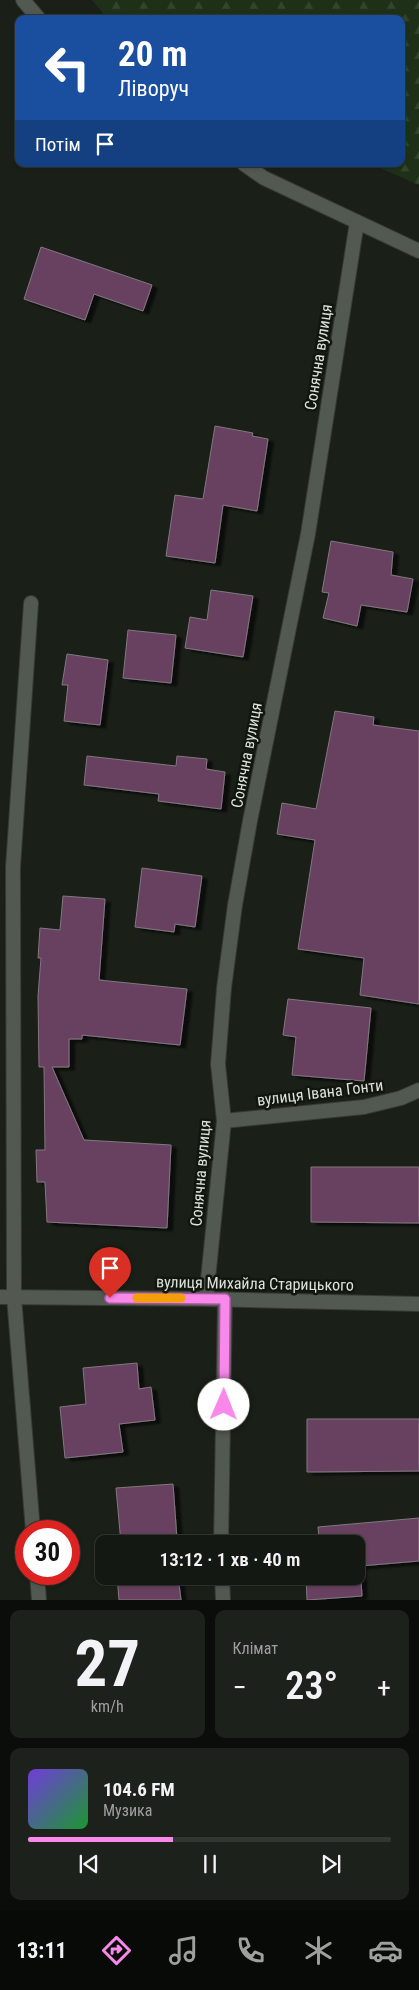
<!DOCTYPE html>
<html lang="uk">
<head>
<meta charset="utf-8">
<style>
  body { margin:0; font-family:"Roboto Condensed",sans-serif; background:#1d211b; color:#f1f3f6; height:100vh; display:flex; flex-direction:column; font-size:19px; white-space:nowrap }
  * { box-sizing:border-box; margin:0 }
  p { font-size:16px; color:#9da09f }
  .icon { flex:none; width:28px; height:28px; fill:none; stroke:currentColor; stroke-width:2; stroke-linecap:round; stroke-linejoin:round }
  .map { position:relative; height:1600px; overflow:hidden }
  .details { display:flex; flex-direction:column; gap:10px; padding:10px; background:#0b0d0a; flex:1 }
  .details>* { flex:none }
  .guide { position:absolute; left:15px; top:15px; width:390px; height:152px; border-radius:10px; box-shadow:0 1px 4px #0004,0 0 0 1px #333732; background:#1a4fa0; color:#fff; overflow:hidden }
  .speed { position:absolute; left:15px; top:1520px; display:flex; gap:10px; font-size:25px; font-weight:700; text-align:center }
  .speed>* { display:grid; place-content:center; width:65px; height:65px; border-radius:50%; background:#141812; box-shadow:0 1px 4px #0004,0 0 0 1px #333732; line-height:1 }
  .speed .limit { border:8px solid #d22; background:#fff; color:#111 }
  .pin { position:absolute; display:grid; place-items:center; width:42px; height:42px; color:#fff; margin:-51px -21px; border-radius:50% 50% 50% 0; rotate:-45deg; box-shadow:0 0 5px #0007 }
  .pin .icon { rotate:45deg }
  .me { position:absolute; width:55px; margin:-28px; rotate:1deg; stroke-linejoin:round; filter:drop-shadow(0 0 4px #0008) }
  .turn { display:flex; align-items:center; gap:18px; height:105px; padding:0 20px; font-size:22px }
  .turn .icon { width:65px; height:65px; stroke-width:2.5 }
  .turn b { display:block; font-size:35px; line-height:42px }
  .then { display:flex; align-items:center; height:48px; padding:0 20px; background:#0003; gap:10px; font-size:19px }
  .big { font-size:38px; font-weight:600; line-height:1.1 }
  .details .tile { flex:1; display:flex; flex-direction:column; justify-content:center; gap:8px; min-width:0; padding:0 18px; border-radius:10px; background:#1d211b }
  .details .dial { align-items:center; gap:0 }
  .dial b { font-size:65px; line-height:1 }
  .song { display:flex; align-items:center; gap:15px }
  .cover { width:60px; height:60px; border-radius:8px; background:linear-gradient(135deg,hsl(260 70% 55%),hsl(130 70% 35%)) }
  .played { height:5px; border-radius:2px; background:linear-gradient(90deg,#f888ea 40%,#333732 40%) }
  .keys { display:flex; justify-content:space-around; direction:ltr }
  .heat { display:flex; justify-content:space-between; align-items:center; font-size:28px; direction:ltr }
  .details .tiles { flex:1; display:grid; gap:10px; grid-template-columns:1fr 1fr }
  .tile:last-child { grid-column:span 2 }
  .trip { position:absolute; left:95px; top:1535px; width:270px; height:50px; border-radius:10px; background:#141812; box-shadow:0 1px 4px #0004,0 0 0 1px #333732; font-weight:600; line-height:50px; text-align:center }
  .menu { display:flex; height:80px; justify-content:space-around; align-items:center; background:#080a07; color:#9da09f }
  .menu .icon { width:35px; height:35px }
  .menu .selected { color:#f888ea }
  .menu b { font-size:22px; color:#f1f3f6 }
  .map>svg:first-child { display:block }
  .forest { fill:url(#forest-firs) }
  .building { fill:#673f61; stroke:#827880; filter:url(#shadow) }
  .lines { fill:none; stroke-linecap:round; stroke-linejoin:round }
  .service-casing { stroke:#353a34; stroke-width:16 }
  .minor-casing { stroke:#353a34; stroke-width:16 }
  .tertiary-casing { stroke:#353a34; stroke-width:16 }
  .service { stroke:#525950; stroke-width:14 }
  .minor { stroke:#525950; stroke-width:14 }
  .tertiary { stroke:#525950; stroke-width:14 }
  .route-casing { stroke:#a15898; stroke-width:12 }
  .route { stroke:#f888ea; stroke-width:9 }
  .slow { stroke:#f59e0b; stroke-width:9 }
  .labels { text-anchor:middle; stroke-width:5; stroke-linejoin:round; paint-order:stroke }
  .street-label { font-size:16px; fill:#dee2dc; stroke:#11170f }
</style>
</head>
<body>
<div class="map">
<svg width="419" height="1600" viewBox="0 0 419 1600">
  <defs>
    <pattern id="forest-firs" width="22" height="20" patternUnits="userSpaceOnUse" patternTransform="scale(1.25)"><rect width="22" height="20" fill="#1e3118"/><path d="M5 1l3.5 6h-7zM16 11l3.5 6h-7z" fill="#34452e"/></pattern>
    <filter id="shadow"><feDropShadow dx="5.5" dy="3" stdDeviation="1" flood-color="#0009"/></filter>
  </defs>
  <rect width="100%" height="100%" fill="#1a2018"/>
  <path class="forest" d="M 92,0 L 419,0 L 419,185 L 371,164 L 401,164 L 401,19 L 108,19 Z"/>
  <g class="building">
    <path d="M 41,247 L 152,285 L 143,311 L 94,294 L 85,320 L 24,299 Z"/>
    <path d="M 215,426 L 253,433 L 252,436 L 268,439 L 257,511 L 223,505 L 215,563 L 166,556 L 175,495 L 203,499 Z"/>
    <path d="M 331,541 L 393,552 L 391,575 L 413,579 L 407,612 L 361,605 L 357,626 L 323,618 L 329,593 L 322,592 Z"/>
    <path d="M 211,590 L 253,596 L 243,657 L 185,648 L 190,617 L 207,620 Z"/>
    <path d="M 128,630 L 176,635 L 171,683 L 123,678 Z"/>
    <path d="M 67,654 L 108,660 L 100,725 L 64,721 L 68,685 L 62,685 Z"/>
    <path d="M 335,711 L 374,717 L 373,725 L 419,731 L 419,1004 L 360,995 L 364,958 L 298,949 L 315,840 L 277,834 L 282,803 L 316,809 Z"/>
    <path d="M 87,756 L 176,766 L 177,756 L 207,759 L 206,769 L 225,772 L 221,809 L 158,801 L 159,794 L 84,785 Z"/>
    <path d="M 142,868 L 202,876 L 195,927 L 175,924 L 174,932 L 135,927 Z"/>
    <path d="M 63,896 L 105,899 L 99,980 L 187,989 L 180,1045 L 82,1035 L 82,1039 L 69,1039 L 69,1067 L 52,1067 L 84,1140 L 171,1145 L 167,1228 L 47,1222 L 45,1182 L 37,1182 L 36,1150 L 45,1150 L 44,1067 L 39,1067 L 38,996 L 41,958 L 38,958 L 40,928 L 60,930 Z"/>
    <path d="M 288,999 L 371,1008 L 364,1081 L 292,1075 L 296,1037 L 283,1035 Z"/>
    <path d="M 311,1167 L 419,1167 L 419,1223 L 311,1222 Z"/>
    <path d="M 137,1363 L 139,1389 L 151,1387 L 155,1420 L 119,1424 L 123,1452 L 65,1458 L 60,1407 L 86,1404 L 83,1368 Z"/>
    <path d="M 307,1419 L 419,1419 L 419,1471 L 307,1472 Z"/>
    <path d="M 173,1484 L 177,1539 L 174,1540 L 174,1544 L 114,1544 L 121,1543 L 116,1488 Z"/>
    <path d="M 419,1518 L 419,1561 L 360,1566 L 362,1596 L 307,1600 L 306,1576 L 356,1576 L 356,1544 L 303,1544 L 303,1540 L 319,1539 L 318,1527 Z"/>
    <path d="M 117,1576 L 178,1576 L 181,1600 L 119,1600 Z"/>
  </g>
  <g class="lines">
    <g class="service-casing">
      <path id="service" d="M 14,1297 L 13,867 L 31,603"/>
    </g>
    <g class="minor-casing">
      <g id="minor">
        <path d="M 23,0 L 39,19"/>
        <path d="M 244,164 L 264,178 L 419,251"/>
        <path d="M 224,1121 L 364,1107 L 401,1098 L 419,1090"/>
        <path d="M 14,1297 L 33,1531"/>
        <path d="M 206,1299 L 224,1121 L 218,1064 L 224,988 L 235,905 L 250,821 L 308,534 L 357,222"/>
        <path d="M 221,1544 L 225,1299"/>
        <path d="M 37,1574 L 39,1600"/>
        <path d="M 222,1576 L 223,1600"/>
      </g>
    </g>
    <g class="tertiary-casing">
      <path id="tertiary" d="M 0,1297 L 206,1299 L 419,1304"/>
    </g>
    <use href="#service" class="service"/>
    <use href="#minor" class="minor"/>
    <use href="#tertiary" class="tertiary"/>
  </g>
  <g class="lines">
    <g class="route-casing">
      <path id="route" d="M 110,1298 L 225,1299 L 224,1405"/>
    </g>
    <use href="#route" class="route"/>
    <path class="slow" d="M 137,1298 L 181,1298"/>
  </g>
  <g class="labels">
    <g class="street-label">
      <text transform="translate(318 357) rotate(-81)" y="6">Сонячна вулиця</text>
      <text transform="translate(246 755) rotate(-79)" y="6">Сонячна вулиця</text>
      <text transform="translate(320 1092) rotate(-7)" y="6">вулиця Івана Гонти</text>
      <text transform="translate(200 1173) rotate(-85)" y="6">Сонячна вулиця</text>
      <text transform="translate(255 1283) rotate(1)" y="6">вулиця Михайла Старицького</text>
    </g>
  </g>
</svg>
<div class="speed"><div class="limit">30</div></div>
<div class="pin" style="left:110px;top:1298px;background:#d93025"><svg class="icon" aria-label="arrive" viewBox="0 0 24 24"><path d="M6 21V4h12l-3 4 3 4H6"/></svg></div>
<svg class="me" style="left:224px;top:1405px" viewBox="-20 -20 40 40"><circle r="19" fill="#fff"/><path d="M0-13L10 11 0 6-10 11z" fill="#f888ea"/></svg>
<div class="trip">13:12 · 1 хв · 40 m</div>
<div class="guide">
<div class="turn"><svg class="icon" aria-label="left" viewBox="0 0 24 24"><path d="M17 20v-9H6M10 6l-5 5 5 5"/></svg><div><b>20 m</b>Ліворуч</div></div>
<div class="then">Потім<svg class="icon" aria-label="arrive" viewBox="0 0 24 24"><path d="M6 21V4h12l-3 4 3 4H6"/></svg></div>
</div>
</div>
<section class="details">
<div class="tiles">
<div class="tile dial"><b>27</b><p>km/h</p></div>
<div class="tile"><p>Клімат</p>
<div class="heat"><a>−</a><b class="big">23°</b><a>+</a></div>
</div>
<div class="tile">
<div class="song"><i class="cover"></i><div><b>104.6 FM</b><p>Музика</p></div></div>
<div class="played"></div>
<div class="keys"><svg class="icon" aria-label="previous" viewBox="0 0 24 24"><path d="M18 5L8 12l10 7zM5 5v14"/></svg><svg class="icon" aria-label="pause" viewBox="0 0 24 24"><path d="M8 5v14M16 5v14"/></svg><svg class="icon" aria-label="next" viewBox="0 0 24 24"><path d="M6 5l10 7-10 7zM19 5v14"/></svg></div>
</div>
</div>
</section>
<nav class="menu">
<b>13:11</b>
<svg class="icon selected" aria-label="directions" viewBox="0 0 24 24"><path d="M12 3l9 9-9 9-9-9zM9 14v-3h6M13 9l2 2-2 2"/></svg>
<svg class="icon" aria-label="music" viewBox="0 0 24 24"><path d="M9 18V5l10-2v13"/><circle cx="6" cy="18" r="3"/><circle cx="16" cy="16" r="3"/></svg>
<svg class="icon" aria-label="phone" viewBox="0 0 24 24"><path d="M5 4h4l2 5-3 2q2 4 5 5l2-3 5 2v4C11 20 4 13 5 4z"/></svg>
<svg class="icon" aria-label="climate" viewBox="0 0 24 24"><path d="M12 3v18M4 7l16 10M4 17L20 7"/></svg>
<svg class="icon" aria-label="car" viewBox="0 0 24 24"><path d="M5 17H2v-5l4-1 3-4h7l3 4 3 1v5h-3M9 17h6M6 11h13"/><circle cx="7" cy="17" r="2"/><circle cx="17" cy="17" r="2"/></svg>
</nav>
</body>
</html>
